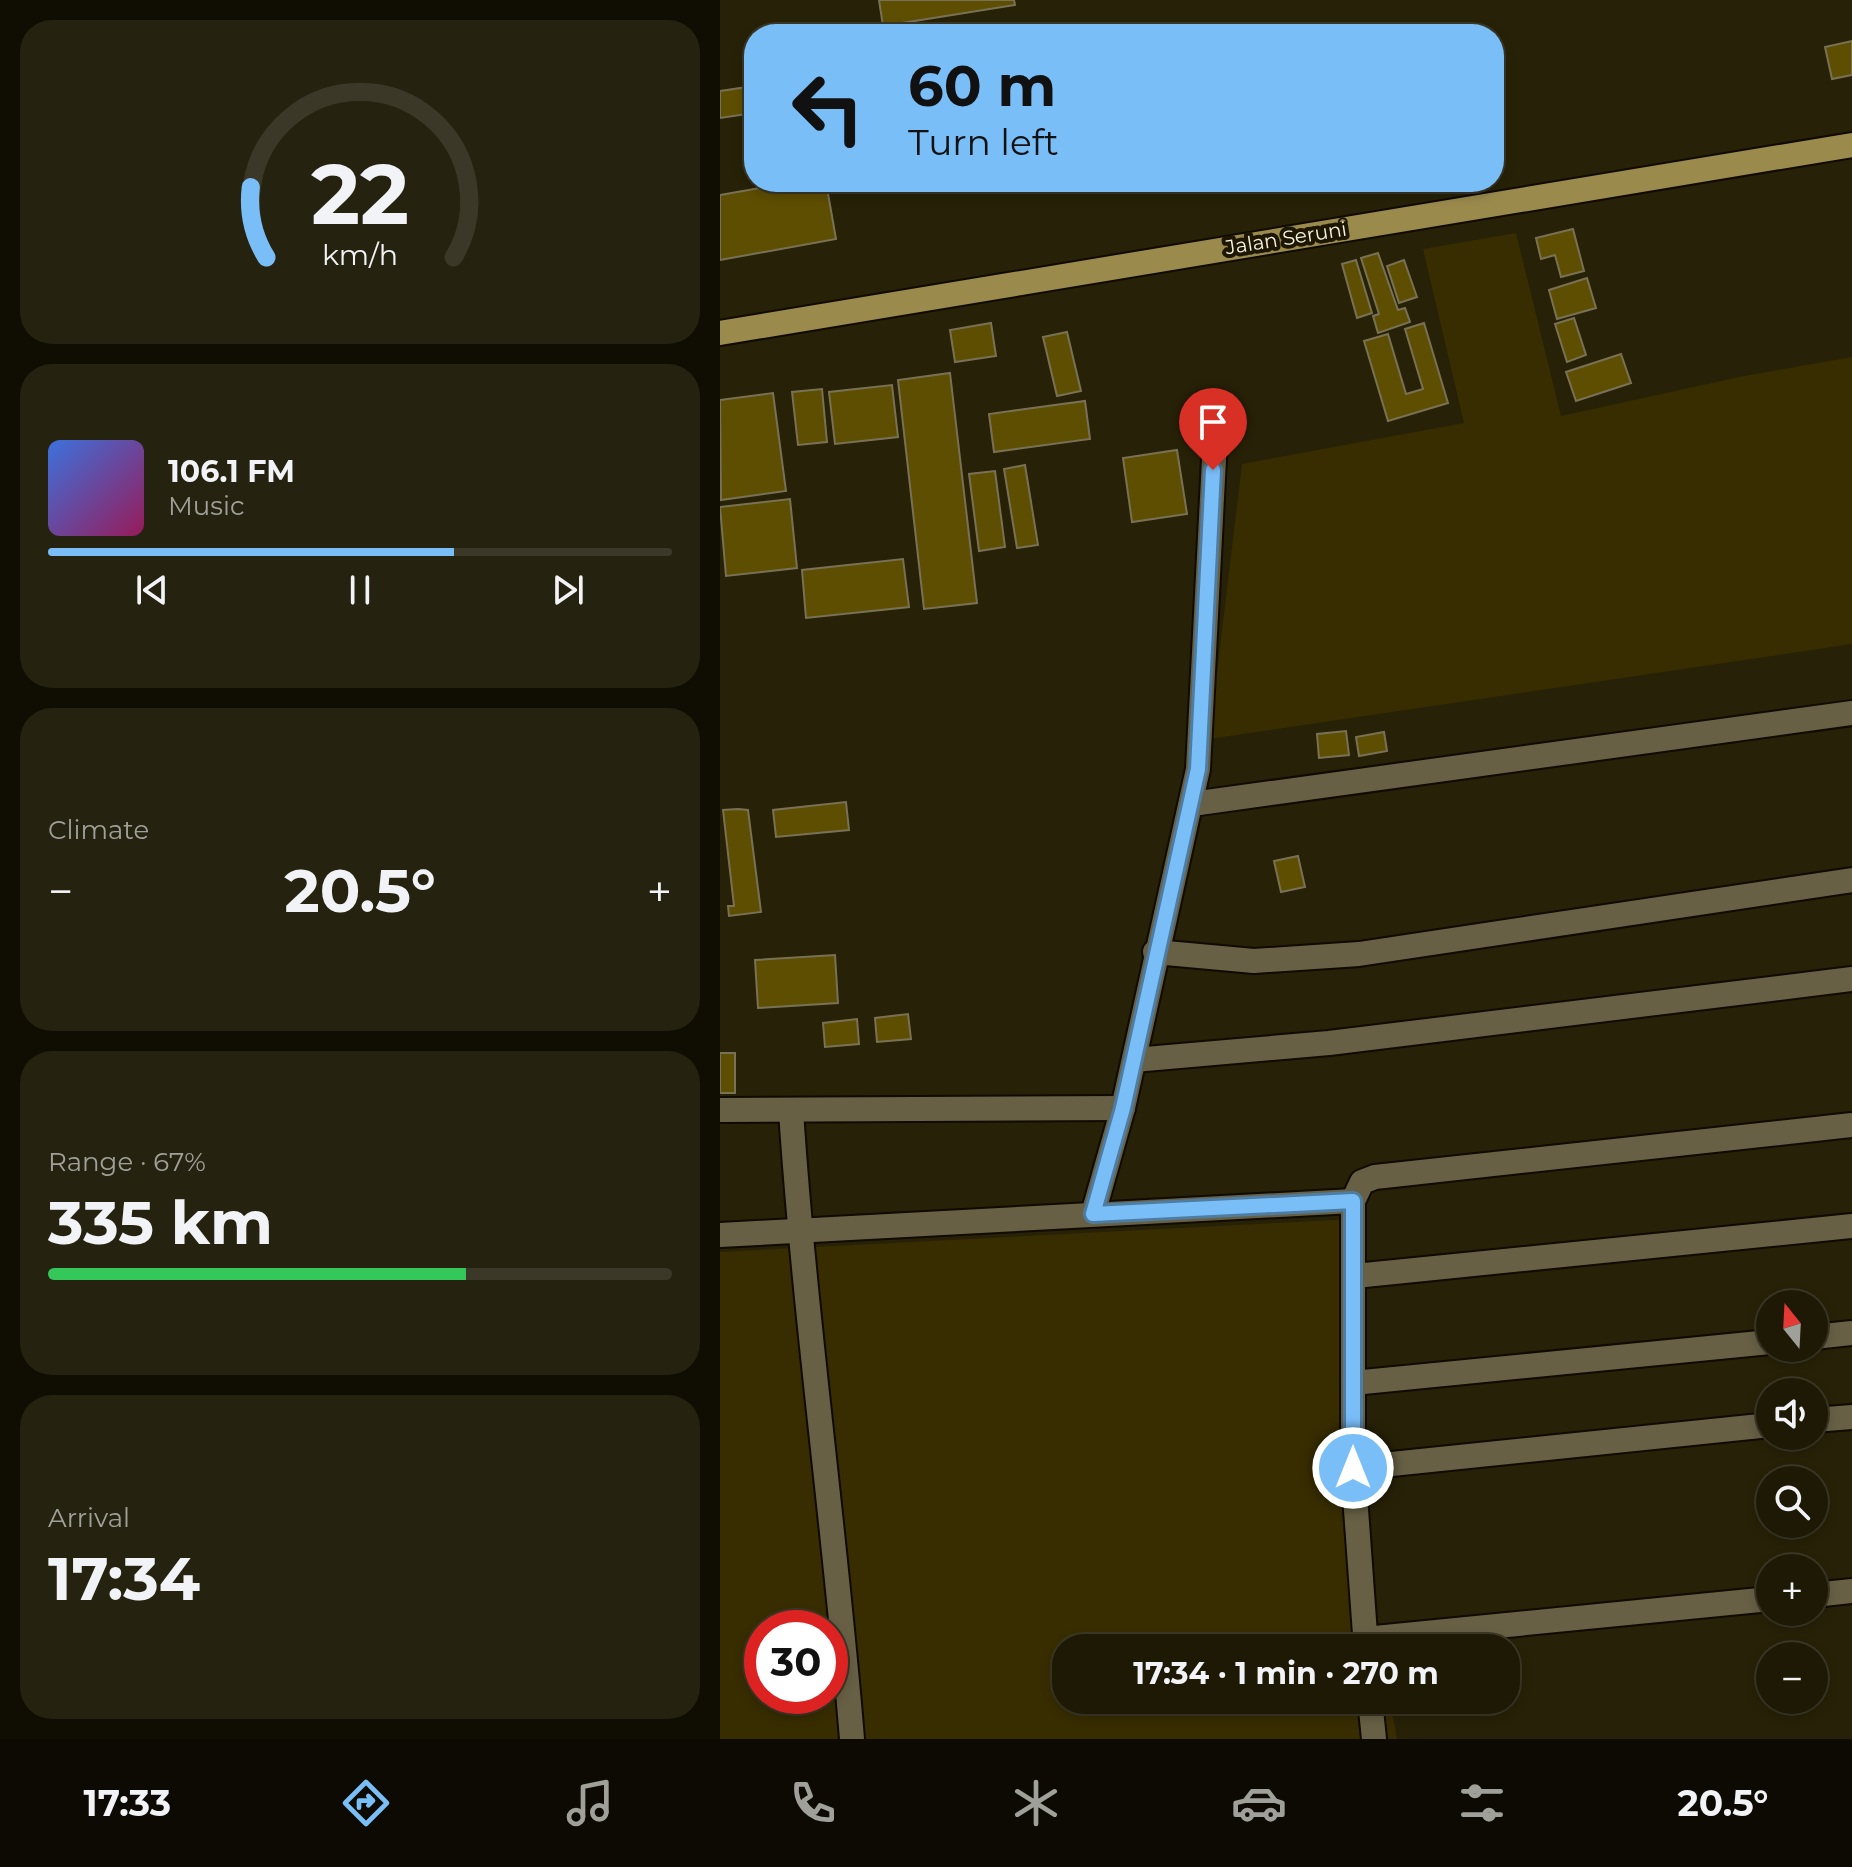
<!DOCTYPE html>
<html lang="en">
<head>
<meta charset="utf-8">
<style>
  body { margin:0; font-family:Montserrat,sans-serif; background:#25220f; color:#f1f3f6; height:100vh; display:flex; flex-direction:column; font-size:30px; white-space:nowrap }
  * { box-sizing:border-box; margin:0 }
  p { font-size:26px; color:#a0a09a }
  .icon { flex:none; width:44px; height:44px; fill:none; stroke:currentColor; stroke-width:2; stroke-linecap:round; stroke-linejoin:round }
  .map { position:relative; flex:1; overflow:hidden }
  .details { display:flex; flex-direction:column; gap:20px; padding:20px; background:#100e03; width:720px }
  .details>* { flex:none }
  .banner { position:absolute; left:24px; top:24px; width:760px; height:168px; border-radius:32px; box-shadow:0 4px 12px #0003,0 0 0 2px #3b3827; background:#7abef8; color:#111; overflow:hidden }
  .needle { width:52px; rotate:342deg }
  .tools { position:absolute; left:1036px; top:1290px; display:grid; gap:16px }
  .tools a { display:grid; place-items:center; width:72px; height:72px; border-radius:50%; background:#1d1905; box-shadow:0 4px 12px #0003,0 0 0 2px #3b3827; font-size:40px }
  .speed { position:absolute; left:24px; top:1610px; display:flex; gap:16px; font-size:40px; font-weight:700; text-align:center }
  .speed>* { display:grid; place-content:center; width:104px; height:104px; border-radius:50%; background:#1d1905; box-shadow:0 4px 12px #0003,0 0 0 2px #3b3827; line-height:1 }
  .speed .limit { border:12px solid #d22; background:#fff; color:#111 }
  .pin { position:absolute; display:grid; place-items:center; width:68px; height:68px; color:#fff; margin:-82px -34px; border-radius:50% 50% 50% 0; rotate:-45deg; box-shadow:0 0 8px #0007 }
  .pin .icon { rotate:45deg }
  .me { position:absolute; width:88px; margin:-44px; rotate:0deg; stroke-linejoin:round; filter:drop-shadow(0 0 6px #0008) }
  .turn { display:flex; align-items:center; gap:28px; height:168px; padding:0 32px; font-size:36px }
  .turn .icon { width:104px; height:104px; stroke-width:2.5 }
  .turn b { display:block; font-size:56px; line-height:68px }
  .big { font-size:60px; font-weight:700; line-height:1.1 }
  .details .widget { flex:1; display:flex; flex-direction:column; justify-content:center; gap:12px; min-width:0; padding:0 28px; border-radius:32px; background:#25220f }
  .details .dial { align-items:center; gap:0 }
  .dial svg { height:208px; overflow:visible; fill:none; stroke:#3b3827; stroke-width:7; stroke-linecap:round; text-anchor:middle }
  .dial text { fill:#f1f3f6; stroke:none }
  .song { display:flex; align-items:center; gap:24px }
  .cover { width:96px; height:96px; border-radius:12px; background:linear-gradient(135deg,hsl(220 70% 55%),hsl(330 70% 35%)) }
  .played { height:8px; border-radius:4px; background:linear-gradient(90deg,#7abef8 65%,#3b3827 65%) }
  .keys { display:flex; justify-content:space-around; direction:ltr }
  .heat { display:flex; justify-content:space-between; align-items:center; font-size:44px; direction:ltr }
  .charge { height:12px; border-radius:6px; background:linear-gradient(90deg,#34c759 67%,#3b3827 0) }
  .trip { position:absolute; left:332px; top:1634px; width:468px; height:80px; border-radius:32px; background:#1d1905; box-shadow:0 4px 12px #0003,0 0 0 2px #3b3827; font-weight:700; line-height:80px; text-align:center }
  .tabs { display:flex; height:128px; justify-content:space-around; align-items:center; background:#0c0a02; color:#a0a09a }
  .tabs .icon { width:56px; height:56px }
  .tabs .on { color:#7abef8 }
  .tabs b { font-size:36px; color:#f1f3f6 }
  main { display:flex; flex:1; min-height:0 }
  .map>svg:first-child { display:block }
  .green { fill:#382d00; fill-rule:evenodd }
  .building { fill:#5e4e01; stroke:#787155; stroke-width:2 }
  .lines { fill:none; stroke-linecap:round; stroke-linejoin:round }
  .minor-casing { stroke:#100a00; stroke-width:28 }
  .major-casing { stroke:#100a00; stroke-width:28 }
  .minor { stroke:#676045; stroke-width:24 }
  .major { stroke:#9a8a4c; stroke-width:24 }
  .route-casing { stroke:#4f7ca1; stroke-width:20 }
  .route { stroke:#7abef8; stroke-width:14 }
  .labels { text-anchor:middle; stroke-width:8; stroke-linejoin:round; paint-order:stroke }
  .street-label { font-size:20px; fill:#f6f2e3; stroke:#1d1701 }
</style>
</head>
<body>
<main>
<section class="details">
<div class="widget dial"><svg viewBox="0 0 100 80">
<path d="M14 69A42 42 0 1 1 86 69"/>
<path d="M14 69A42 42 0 0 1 8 42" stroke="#7abef8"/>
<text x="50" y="56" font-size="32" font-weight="700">22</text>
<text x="50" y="72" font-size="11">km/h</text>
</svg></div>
<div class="widget">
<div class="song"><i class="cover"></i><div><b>106.1 FM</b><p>Music</p></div></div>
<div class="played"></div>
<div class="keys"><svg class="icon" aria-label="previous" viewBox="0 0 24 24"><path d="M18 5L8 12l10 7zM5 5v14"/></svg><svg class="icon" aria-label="pause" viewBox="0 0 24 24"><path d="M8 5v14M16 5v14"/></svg><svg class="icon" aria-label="next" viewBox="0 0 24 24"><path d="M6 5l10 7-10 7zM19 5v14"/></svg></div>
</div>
<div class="widget"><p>Climate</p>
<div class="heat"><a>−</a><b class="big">20.5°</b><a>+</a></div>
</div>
<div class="widget"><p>Range · 67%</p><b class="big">335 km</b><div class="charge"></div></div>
<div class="widget"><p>Arrival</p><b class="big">17:34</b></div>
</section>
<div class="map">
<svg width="1132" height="1739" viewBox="0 0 1132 1739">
  <rect width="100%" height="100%" fill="#272107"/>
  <g class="green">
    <path d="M 796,233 L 841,416 L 1024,376 L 1132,357 L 1132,644 L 489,739 L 522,464 L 744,423 L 703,249 Z"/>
    <path d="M 634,1219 L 624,1467 L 660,1648 L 346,1648 L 346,1700 L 670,1700 L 677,1739 L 0,1739 L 0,1252 ZM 42,1628 L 110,1628 L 110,1696 L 42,1696 Z"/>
  </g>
  <g class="building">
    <path d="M 159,0 L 294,0 L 295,5 L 163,26 Z"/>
    <path d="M 1132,41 L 1132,75 L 1112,79 L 1105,47 Z"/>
    <path d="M 34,86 L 34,113 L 0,118 L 0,91 Z"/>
    <path d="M 44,182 L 106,182 L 116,239 L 0,260 L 0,195 L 45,187 Z"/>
    <path d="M 853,229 L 864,271 L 841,277 L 835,255 L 821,259 L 816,238 Z"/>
    <path d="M 658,253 L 678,310 L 685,308 L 690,322 L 658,333 L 653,316 L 659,314 L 641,258 Z"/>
    <path d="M 636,260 L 652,313 L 637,318 L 622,264 Z"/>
    <path d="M 684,260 L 697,297 L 679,303 L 667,266 Z"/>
    <path d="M 867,278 L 876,308 L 837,319 L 829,290 Z"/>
    <path d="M 854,318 L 866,355 L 847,362 L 835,324 Z"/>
    <path d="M 271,323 L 276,356 L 235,362 L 230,330 Z"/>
    <path d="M 704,323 L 728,403 L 668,421 L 644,341 L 668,334 L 686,394 L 703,389 L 685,329 Z"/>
    <path d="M 347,332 L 361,391 L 337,396 L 323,337 Z"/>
    <path d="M 901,354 L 911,383 L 856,401 L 846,372 Z"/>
    <path d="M 230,373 L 257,603 L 204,609 L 178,380 Z"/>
    <path d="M 172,385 L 178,437 L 115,444 L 109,392 Z"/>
    <path d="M 102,389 L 107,442 L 78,445 L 72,392 Z"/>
    <path d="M 53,393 L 66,491 L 1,500 L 0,400 Z"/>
    <path d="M 365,401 L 370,439 L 274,452 L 269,414 Z"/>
    <path d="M 457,450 L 467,514 L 412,522 L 403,458 Z"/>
    <path d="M 305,465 L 318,545 L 297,548 L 284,469 Z"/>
    <path d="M 275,471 L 285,547 L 259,551 L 249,474 Z"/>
    <path d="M 70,499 L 77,568 L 6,576 L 0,507 Z"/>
    <path d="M 183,559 L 189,607 L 86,618 L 82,570 Z"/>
    <path d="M 626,731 L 629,755 L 599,758 L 597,734 Z"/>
    <path d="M 664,732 L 667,751 L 639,756 L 636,737 Z"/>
    <path d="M 126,802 L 129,830 L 56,837 L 53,810 Z"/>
    <path d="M 18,809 L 28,810 L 41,912 L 9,916 L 8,906 L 14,906 L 3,810 Z"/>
    <path d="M 578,856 L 585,887 L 561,892 L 554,861 Z"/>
    <path d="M 115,955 L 118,1003 L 38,1008 L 35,960 Z"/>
    <path d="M 188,1014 L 191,1039 L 157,1042 L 155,1018 Z"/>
    <path d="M 137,1019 L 139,1044 L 105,1047 L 103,1023 Z"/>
    <rect x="0" y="1053" width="15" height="40"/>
  </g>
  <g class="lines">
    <g class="minor-casing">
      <g id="minor">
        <path d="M 472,804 L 1132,713"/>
        <path d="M 435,952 L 534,961 L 639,954 L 1132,880"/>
        <path d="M 414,1060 L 609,1043 L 1132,979"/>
        <path d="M 0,1110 L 403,1108"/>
        <path d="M 71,1111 C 85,1321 115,1529 132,1739"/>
        <path d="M 633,1201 L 642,1182 L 655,1177 L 1132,1125"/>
        <path d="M 373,1214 L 403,1108 L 478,769 L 495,440"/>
        <path d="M 0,1235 L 633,1201 L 633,1468 L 646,1648"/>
        <path d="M 635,1276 L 1132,1226"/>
        <path d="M 1094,1337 L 1132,1333"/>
        <path d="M 633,1383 L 1050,1342"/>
        <path d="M 1094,1420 L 1132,1417"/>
        <path d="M 633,1468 L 1050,1425"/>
        <path d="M 1094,1595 L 1132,1591"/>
        <path d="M 645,1639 L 1050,1599"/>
        <path d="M 650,1700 L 654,1739"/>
      </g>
    </g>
    <g class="major-casing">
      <path id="major" d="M 0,333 L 1132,145"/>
    </g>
    <use href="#minor" class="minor"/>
    <use href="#major" class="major"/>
  </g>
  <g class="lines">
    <g class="route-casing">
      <path id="route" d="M 493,470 L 478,769 L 403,1108 L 373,1214 L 633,1201 L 633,1468"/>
    </g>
    <use href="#route" class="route"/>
  </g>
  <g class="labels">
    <g class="street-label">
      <text transform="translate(566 238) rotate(-9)" y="7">Jalan Seruni</text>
    </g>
  </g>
</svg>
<div class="tools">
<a><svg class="needle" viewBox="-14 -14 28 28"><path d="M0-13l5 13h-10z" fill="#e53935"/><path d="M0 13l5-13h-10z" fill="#a0a09a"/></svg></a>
<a><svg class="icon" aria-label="sound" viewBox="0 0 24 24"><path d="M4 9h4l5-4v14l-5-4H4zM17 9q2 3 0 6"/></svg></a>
<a><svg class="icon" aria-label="search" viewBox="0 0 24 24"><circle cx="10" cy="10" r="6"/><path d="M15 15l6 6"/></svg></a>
<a>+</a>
<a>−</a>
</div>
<div class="speed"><div class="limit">30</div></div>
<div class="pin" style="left:493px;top:470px;background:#d93025"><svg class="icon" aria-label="arrive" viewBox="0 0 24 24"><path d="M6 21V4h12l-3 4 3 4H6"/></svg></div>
<svg class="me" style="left:633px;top:1468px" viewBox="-20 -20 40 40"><circle r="17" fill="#7abef8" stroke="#fff" stroke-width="3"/><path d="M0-11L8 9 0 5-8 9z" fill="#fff"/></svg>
<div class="trip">17:34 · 1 min · 270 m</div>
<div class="banner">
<div class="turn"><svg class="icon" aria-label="left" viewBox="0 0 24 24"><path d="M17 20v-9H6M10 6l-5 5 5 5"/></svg><div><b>60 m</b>Turn left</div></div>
</div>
</div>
</main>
<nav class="tabs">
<b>17:33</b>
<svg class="icon on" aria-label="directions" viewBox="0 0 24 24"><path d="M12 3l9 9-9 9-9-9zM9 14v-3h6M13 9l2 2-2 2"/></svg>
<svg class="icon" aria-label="music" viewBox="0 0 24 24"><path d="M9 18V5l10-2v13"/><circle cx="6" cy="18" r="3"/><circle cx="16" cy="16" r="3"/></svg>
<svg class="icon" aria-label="phone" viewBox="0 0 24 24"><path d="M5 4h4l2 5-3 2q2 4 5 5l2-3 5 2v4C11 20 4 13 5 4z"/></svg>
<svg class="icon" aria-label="climate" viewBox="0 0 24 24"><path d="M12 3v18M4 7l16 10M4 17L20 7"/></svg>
<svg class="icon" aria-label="car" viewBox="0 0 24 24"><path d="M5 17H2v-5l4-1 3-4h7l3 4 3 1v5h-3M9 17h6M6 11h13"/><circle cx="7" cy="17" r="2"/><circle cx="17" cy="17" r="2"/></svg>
<svg class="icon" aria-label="filters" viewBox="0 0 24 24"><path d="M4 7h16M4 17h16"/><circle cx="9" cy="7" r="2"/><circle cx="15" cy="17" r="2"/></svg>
<b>20.5°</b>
</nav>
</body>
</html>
